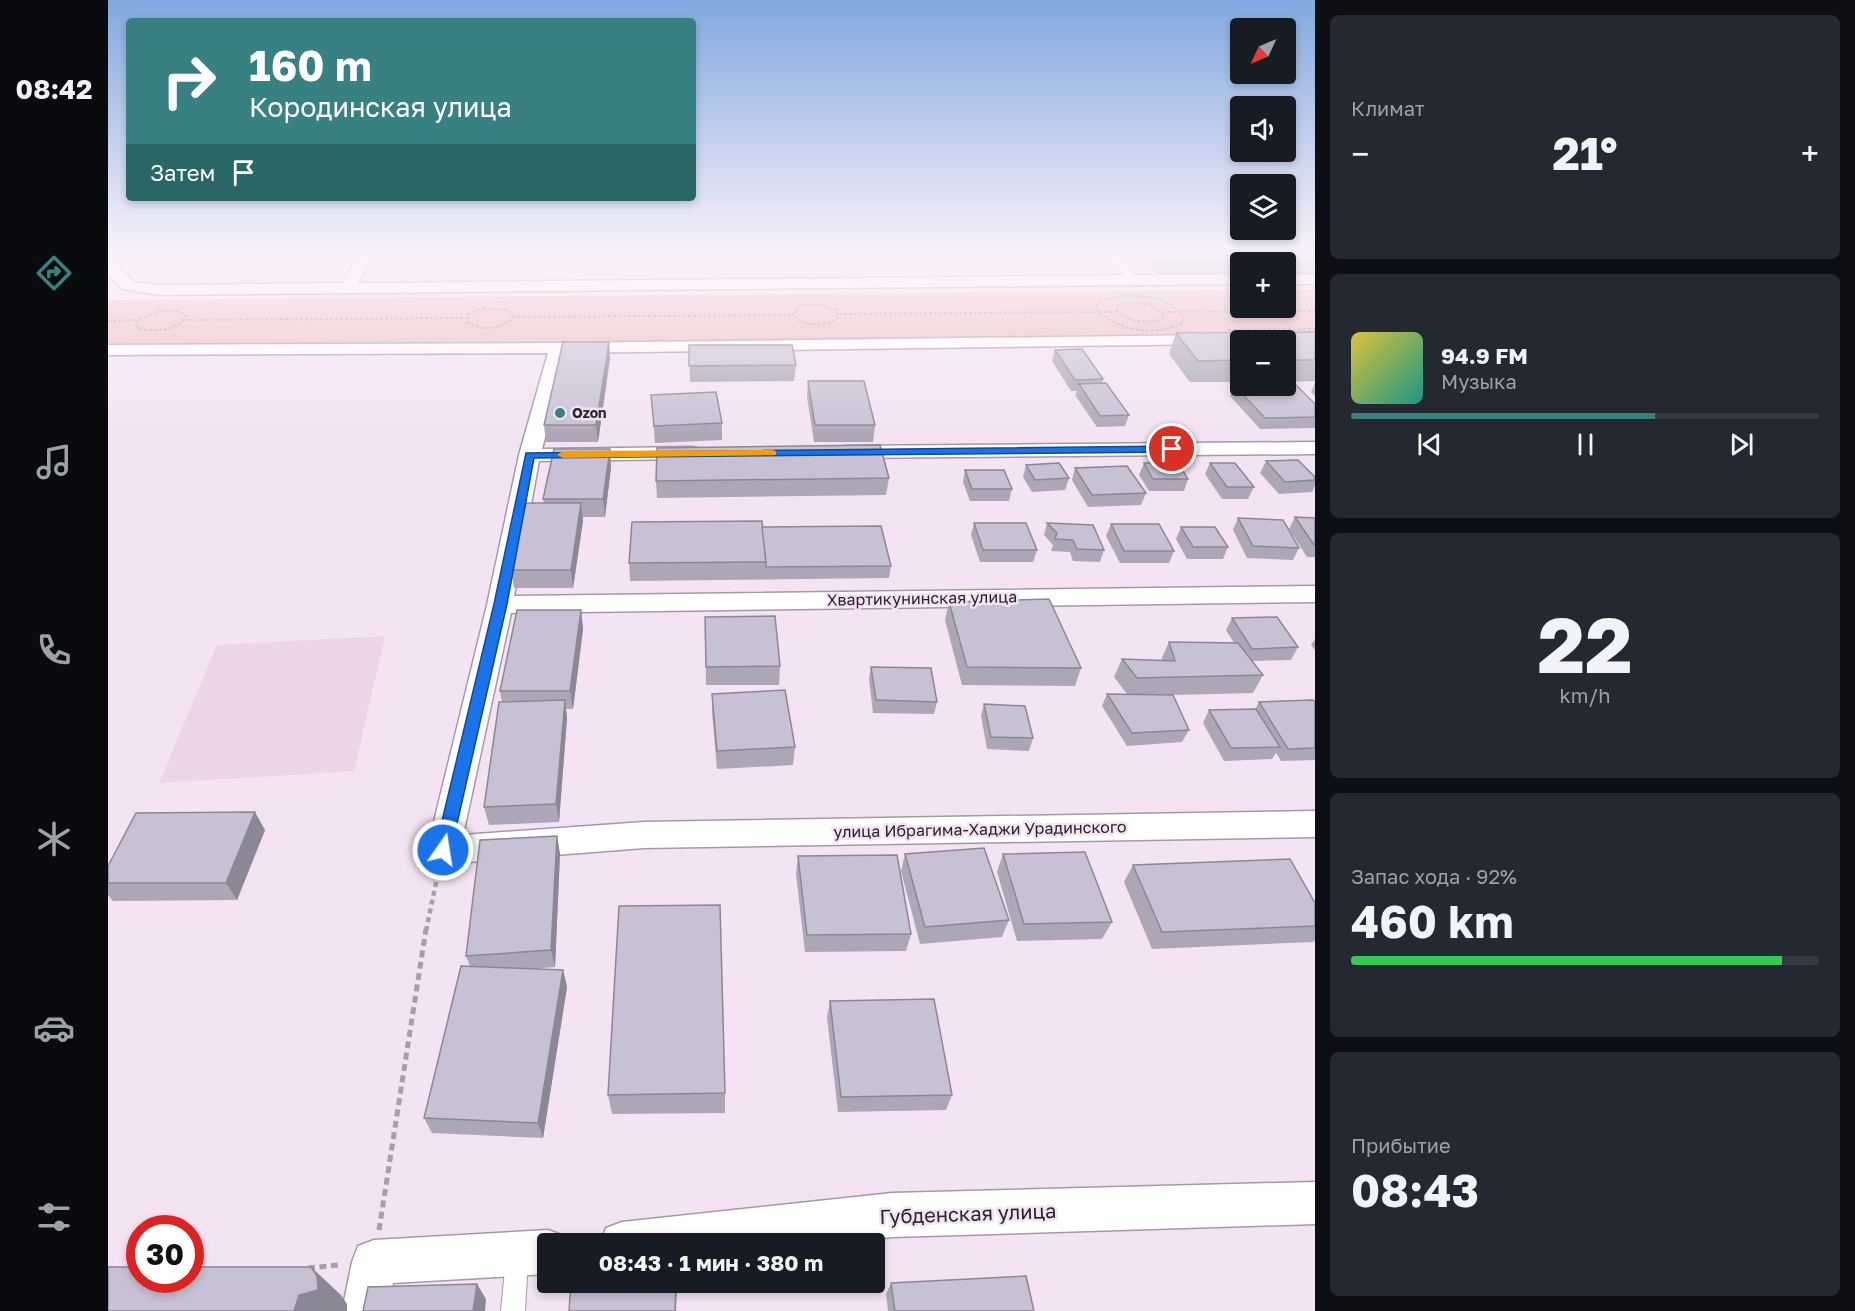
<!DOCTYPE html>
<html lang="ru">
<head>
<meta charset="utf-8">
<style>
  body { margin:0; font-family:"Golos Text",sans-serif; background:#242831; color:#f1f3f6; height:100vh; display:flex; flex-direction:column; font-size:22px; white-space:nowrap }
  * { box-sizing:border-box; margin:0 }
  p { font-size:20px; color:#9ea1a6 }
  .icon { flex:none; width:33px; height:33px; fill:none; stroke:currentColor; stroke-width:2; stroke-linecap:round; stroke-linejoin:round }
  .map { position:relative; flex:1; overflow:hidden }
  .panel { display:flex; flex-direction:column; gap:15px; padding:15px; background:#0d0f14; width:540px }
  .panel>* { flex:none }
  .hud { position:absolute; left:18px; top:18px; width:570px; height:183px; border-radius:6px; box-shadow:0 3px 9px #0003; background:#388183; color:#fff; overflow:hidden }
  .needle { width:39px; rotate:226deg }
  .tools { position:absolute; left:1122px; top:18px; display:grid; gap:12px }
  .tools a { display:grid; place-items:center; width:66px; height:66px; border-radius:6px; background:#171b24; box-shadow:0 3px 9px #0003; font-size:30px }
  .speed { position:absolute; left:18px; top:1215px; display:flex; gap:12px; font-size:30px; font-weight:700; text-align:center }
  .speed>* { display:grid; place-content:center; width:78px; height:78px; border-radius:50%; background:#171b24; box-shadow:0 3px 9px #0003; line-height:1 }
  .speed .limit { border:9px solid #d22; background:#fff; color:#111 }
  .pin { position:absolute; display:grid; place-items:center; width:51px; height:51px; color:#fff; margin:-26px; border:3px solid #fff; border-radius:50%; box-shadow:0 2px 6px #0007 }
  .me { position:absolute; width:66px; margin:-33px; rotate:13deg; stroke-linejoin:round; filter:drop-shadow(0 0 4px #0008) }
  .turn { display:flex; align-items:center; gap:21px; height:126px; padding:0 24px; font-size:27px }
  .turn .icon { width:78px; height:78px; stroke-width:2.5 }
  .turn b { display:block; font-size:42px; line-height:51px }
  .then { display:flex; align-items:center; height:57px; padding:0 24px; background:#0003; gap:12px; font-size:22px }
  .big { font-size:45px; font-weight:700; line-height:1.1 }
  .panel .card { flex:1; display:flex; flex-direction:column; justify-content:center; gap:9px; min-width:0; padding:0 21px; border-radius:9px; background:#242831 }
  .panel .dial { align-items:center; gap:0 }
  .dial b { font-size:78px; line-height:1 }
  .song { display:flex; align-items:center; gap:18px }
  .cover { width:72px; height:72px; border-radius:9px; background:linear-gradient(135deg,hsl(50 70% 55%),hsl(170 70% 35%)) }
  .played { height:6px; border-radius:3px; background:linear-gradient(90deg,#388183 65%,#363941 65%) }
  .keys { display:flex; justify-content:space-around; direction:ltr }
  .heat { display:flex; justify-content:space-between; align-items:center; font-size:33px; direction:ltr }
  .charge { height:9px; border-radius:4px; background:linear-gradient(90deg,#34c759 92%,#363941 0) }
  .trip { position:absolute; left:429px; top:1233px; width:348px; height:60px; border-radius:6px; background:#171b24; box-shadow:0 3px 9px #0003; font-weight:700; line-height:60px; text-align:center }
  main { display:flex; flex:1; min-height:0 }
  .tabs { display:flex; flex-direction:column; width:108px; justify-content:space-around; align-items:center; background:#090b0e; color:#9ea1a6 }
  .tabs .icon { width:42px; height:42px }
  .tabs .current { color:#388183 }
  .tabs b { font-size:27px; color:#f1f3f6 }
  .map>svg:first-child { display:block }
  .built { fill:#ecd5eb }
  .green { fill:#f0bbbb }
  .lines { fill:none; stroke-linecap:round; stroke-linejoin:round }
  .service-casing { stroke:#a898a7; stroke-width:2 }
  .minor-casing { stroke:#a898a7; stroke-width:3 }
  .path-far2 { stroke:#a99da9; stroke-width:2; stroke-dasharray:3 2; stroke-linecap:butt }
  .path-far1 { stroke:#a99da9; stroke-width:4.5; stroke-dasharray:5 4; stroke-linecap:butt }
  .path { stroke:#a99da9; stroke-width:5; stroke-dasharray:7 4.5; stroke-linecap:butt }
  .service { fill:#fff; fill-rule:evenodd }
  .minor { fill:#fff; fill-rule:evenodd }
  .wall { fill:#aca6b7 }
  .shaded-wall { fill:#8c8795 }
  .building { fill:#c8c1d5; stroke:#8c8795; stroke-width:1.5 }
  .route { fill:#1a73e8; stroke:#114b97; stroke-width:1.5 }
  .slow { fill:#f59e0b }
  .poi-dot { fill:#388183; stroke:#f4e3f3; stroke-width:2 }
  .labels { text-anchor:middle; stroke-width:5; stroke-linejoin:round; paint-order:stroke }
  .far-poi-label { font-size:14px; font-weight:bold; fill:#2a242a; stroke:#f4e3f3; text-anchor:start }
  .street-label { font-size:16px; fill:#2a242a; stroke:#f4e3f3 }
  .near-street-label { font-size:20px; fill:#2a242a; stroke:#f4e3f3 }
</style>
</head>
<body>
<main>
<nav class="tabs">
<b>08:42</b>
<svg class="icon current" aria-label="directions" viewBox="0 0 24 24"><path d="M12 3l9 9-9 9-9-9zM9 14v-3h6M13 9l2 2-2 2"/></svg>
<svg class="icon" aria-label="music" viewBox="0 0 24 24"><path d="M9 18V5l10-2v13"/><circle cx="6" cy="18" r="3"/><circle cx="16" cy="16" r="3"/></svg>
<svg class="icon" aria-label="phone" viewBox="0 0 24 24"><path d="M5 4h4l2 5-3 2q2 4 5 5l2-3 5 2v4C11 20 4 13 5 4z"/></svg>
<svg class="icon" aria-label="climate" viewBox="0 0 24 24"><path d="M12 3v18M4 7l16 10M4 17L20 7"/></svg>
<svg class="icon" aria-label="car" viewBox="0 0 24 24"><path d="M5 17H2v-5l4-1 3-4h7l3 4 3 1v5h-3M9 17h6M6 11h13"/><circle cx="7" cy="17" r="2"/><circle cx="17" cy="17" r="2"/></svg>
<svg class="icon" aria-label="filters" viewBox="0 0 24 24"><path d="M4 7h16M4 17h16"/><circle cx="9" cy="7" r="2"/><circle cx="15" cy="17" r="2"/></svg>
</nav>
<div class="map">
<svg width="1207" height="1311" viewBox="0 0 1207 1311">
  <rect width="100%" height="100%" fill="#f4e3f3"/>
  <path class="built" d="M 277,636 L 246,771 L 51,783 L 109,645 Z"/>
  <g class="green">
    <path d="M 681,254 L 764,254 L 764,261 L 686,263 Z"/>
    <path d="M 1207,289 L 1207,335 L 0,347 L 0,300 L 1132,290 L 1132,308 L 1178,308 L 1178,290 Z"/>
  </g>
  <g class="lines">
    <g class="service-casing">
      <g id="service">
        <path d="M 997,254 L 1006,254 L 1029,278 L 1029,282 L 1023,282 Z"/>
        <path d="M 409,1248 L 417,1251 L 420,1259 L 417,1311 L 393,1311 L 398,1259 L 401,1251 Z"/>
      </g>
    </g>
    <g class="minor-casing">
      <g id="minor">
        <path d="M 251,254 L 266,254 L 250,283 L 1132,274 L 1132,284 L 51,295 L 15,289 L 0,274 L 0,260 L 6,262 L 26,282 L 51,285 L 234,283 Z"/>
        <rect x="1178" y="274" width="29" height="10"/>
        <path d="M 1103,335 L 1109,336 L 1112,340 L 1109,344 L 459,353 L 434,449 L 585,447 L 592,449 L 596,453 L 592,457 L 585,459 L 431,461 L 406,596 L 1207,586 L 1207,602 L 403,613 L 355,835 L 536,822 L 1207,811 L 1207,837 L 536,848 L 335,864 L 323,860 L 319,850 L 379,605 L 411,455 L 440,353 L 0,355 L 0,345 L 451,343 Z"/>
        <path d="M 1207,442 L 1207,454 L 738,458 L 731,456 L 727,452 L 731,448 L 738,446 Z"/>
        <path d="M 1207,1182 L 1207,1224 L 784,1237 L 721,1244 L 492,1244 L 498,1228 L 514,1222 L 784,1193 Z"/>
        <path d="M 440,1230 L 456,1236 L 459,1244 L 440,1244 L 440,1274 L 285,1283 L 280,1311 L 234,1311 L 244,1262 L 250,1246 L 266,1240 Z"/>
      </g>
    </g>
    <g class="path-far2">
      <path d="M 1018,295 C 1040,296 1063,298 1076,318 L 1073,324 C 1044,336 1014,331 990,312 L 989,305 L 994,300 Z"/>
      <path d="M 1016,303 L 1044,305 L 1056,316 L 1054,319 C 1038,324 1023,322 1009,312 L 1010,305 Z"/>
      <path d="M 696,305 L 714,305 L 728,310 L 730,318 C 716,327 697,328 685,315 L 690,307 Z"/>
      <path d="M 376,308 L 400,310 L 405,317 C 393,330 374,331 359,322 L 361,314 Z"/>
      <path d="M 53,311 L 70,311 L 78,316 C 68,332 47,332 30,328 L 28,324 L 30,320 Z"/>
      <path d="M 1055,312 L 1207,311"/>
      <path d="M 731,314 L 1009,312"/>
      <path d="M 405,317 L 685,315"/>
      <path d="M 77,320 L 358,318"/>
      <path d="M 0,321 L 30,320"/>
      <path d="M 1120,330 L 1207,329"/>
    </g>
    <path class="path-far1" d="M 318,931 L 330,873"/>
    <g class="path">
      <path d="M 271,1230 L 318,929"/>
      <path d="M 200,1268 L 231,1265"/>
    </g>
    <use href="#service" class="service"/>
    <use href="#minor" class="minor"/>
  </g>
  <g class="wall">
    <path d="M 1037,254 L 1207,254 L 1207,275 L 1178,275 L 1178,262 L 1132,262 L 1132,275 L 1049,274 L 1036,258 Z"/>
    <path d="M 1207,332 L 1207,381 L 1178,382 L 1178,340 L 1132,340 L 1132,382 L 1082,382 L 1061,354 L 1068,333 Z"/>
    <path d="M 501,342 L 502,358 L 490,442 L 438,442 L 436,425 Z"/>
    <path d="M 581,345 L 688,365 L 686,381 L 582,382 Z"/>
    <path d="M 947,350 L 995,379 L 994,383 L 1021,415 L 1017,426 L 989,427 L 967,395 L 969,391 L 963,391 L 944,361 Z"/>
    <path d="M 700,381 L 767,425 L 765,442 L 706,442 L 699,397 Z"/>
    <path d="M 1207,383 L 1207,396 L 1203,392 Z"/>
    <path d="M 1126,385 L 1207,404 L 1207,428 L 1152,429 L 1122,396 Z"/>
    <path d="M 543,395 L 614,423 L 614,440 L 547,443 Z"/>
    <path d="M 1158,461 L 1207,477 L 1207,485 L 1204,492 L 1171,494 L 1152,473 Z"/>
    <path d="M 1036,463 L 1080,479 L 1076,491 L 1041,491 L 1031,475 Z"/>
    <path d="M 1102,463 L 1146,487 L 1140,499 L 1114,499 L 1097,474 Z"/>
    <path d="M 918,465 L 961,478 L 957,490 L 924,492 L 915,477 Z"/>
    <path d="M 503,467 L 497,517 L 475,517 L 475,521 L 465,588 L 406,588 L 403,570 L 436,503 L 435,499 Z"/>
    <path d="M 967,468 L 1038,493 L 1033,505 L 980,507 L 964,480 Z"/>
    <path d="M 857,470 L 904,489 L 901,501 L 862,501 L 855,482 Z"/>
    <path d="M 781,478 L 778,495 L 549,498 L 548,481 Z"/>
    <path d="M 1187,517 L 1207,518 L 1207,557 L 1199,557 L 1181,529 Z"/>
    <path d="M 1130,518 L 1191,548 L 1185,560 L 1139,558 L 1125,530 Z"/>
    <path d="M 866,523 L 929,550 L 925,562 L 872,562 L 863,535 Z"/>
    <path d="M 939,523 L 996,550 L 992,562 L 965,561 L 962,552 L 943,551 L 945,545 L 936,535 Z"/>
    <path d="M 1003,524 L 1066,551 L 1061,563 L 1012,563 L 998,536 Z"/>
    <path d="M 654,527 L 783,566 L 781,578 L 522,581 L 521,563 Z"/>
    <path d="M 1073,527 L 1120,547 L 1115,559 L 1079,559 L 1068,539 Z"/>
    <path d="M 841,602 L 973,668 L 967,686 L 854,685 L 837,620 Z"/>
    <path d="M 473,610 L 475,629 L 465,709 L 458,709 L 459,718 L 451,822 L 381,825 L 376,807 L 394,702 L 392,691 Z"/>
    <path d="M 597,617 L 672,666 L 671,685 L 598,685 Z"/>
    <path d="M 1124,618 L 1190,647 L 1183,660 L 1144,661 L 1155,675 L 1145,693 L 1065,695 L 1081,730 L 1074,742 L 1019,746 L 994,706 L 999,694 L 1019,694 L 1006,677 L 1014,659 L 1053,660 L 1061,642 L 1126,643 L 1118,630 Z"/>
    <path d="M 1207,639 L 1207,650 L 1203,645 Z"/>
    <path d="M 763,667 L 829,702 L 826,714 L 765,713 L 761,679 Z"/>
    <path d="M 604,694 L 687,747 L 685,765 L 609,769 L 604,712 Z"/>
    <path d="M 1207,701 L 1207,760 L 1173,761 L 1168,753 L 1164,759 L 1116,761 L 1095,723 L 1101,710 L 1147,709 L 1151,702 Z"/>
    <path d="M 876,704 L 925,738 L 921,751 L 879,749 L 873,716 Z"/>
    <path d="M 157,830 L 129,900 L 5,901 L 0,895 L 0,866 Z"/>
    <path d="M 449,836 L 452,854 L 447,967 L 423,969 L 455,970 L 459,987 L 435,1138 L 324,1133 L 316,1118 L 362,966 L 358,956 Z"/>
    <path d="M 797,854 L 901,920 L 894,937 L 812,944 L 793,871 Z"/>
    <path d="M 895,854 L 1004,922 L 994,939 L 909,941 L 889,872 Z"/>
    <path d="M 690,856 L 803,934 L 798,951 L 697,952 L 688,874 Z"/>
    <path d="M 1025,865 L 1207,903 L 1207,940 L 1205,942 L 1044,949 L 1016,882 Z"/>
    <path d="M 722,1001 L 844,1095 L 838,1110 L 730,1112 L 719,1017 Z"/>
    <path d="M 617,1093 L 617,1113 L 504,1114 L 500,1095 Z"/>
    <path d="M 783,1283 L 926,1311 L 780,1311 L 778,1294 Z"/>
  </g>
  <g class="shaded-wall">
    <path d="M 501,342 L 502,358 L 490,442 L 488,425 Z"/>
    <path d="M 502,449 L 503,467 L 497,517 L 495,499 Z"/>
    <path d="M 473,503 L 475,521 L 465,588 L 463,570 Z"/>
    <path d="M 473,610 L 475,629 L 465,709 L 462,691 Z"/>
    <path d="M 457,700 L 459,718 L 451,822 L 448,804 Z"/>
    <path d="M 147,812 L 157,830 L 129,900 L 118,883 Z"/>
    <path d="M 449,836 L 452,854 L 447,967 L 443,950 Z"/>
    <path d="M 455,970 L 459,987 L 435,1138 L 430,1123 Z"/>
    <path d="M 203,1267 L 233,1295 L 239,1304 L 239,1311 L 186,1311 L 191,1295 Z"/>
    <path d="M 568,1282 L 569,1286 L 568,1311 L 567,1311 Z"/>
    <path d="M 369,1284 L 378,1299 L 377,1311 L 365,1311 Z"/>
  </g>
  <g class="building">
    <path d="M 1207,332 L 1207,360 L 1178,360 L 1178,340 L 1132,340 L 1132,360 L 1090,361 L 1068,333 Z"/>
    <path d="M 455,342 L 501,342 L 488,425 L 436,425 Z"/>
    <path d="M 581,345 L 684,345 L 688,365 L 581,366 Z"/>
    <path d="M 974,349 L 995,379 L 967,380 L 947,350 Z"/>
    <path d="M 700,381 L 756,381 L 767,425 L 707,425 Z"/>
    <path d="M 998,383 L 1021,415 L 992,416 L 971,384 Z"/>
    <path d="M 1178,383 L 1186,383 L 1207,404 L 1207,417 L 1157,418 L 1126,385 L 1132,384 L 1132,386 L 1178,386 Z"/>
    <path d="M 608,392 L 614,423 L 546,426 L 543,395 Z"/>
    <path d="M 772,445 L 781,478 L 548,481 L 549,448 Z"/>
    <path d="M 446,449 L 502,449 L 495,499 L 435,499 Z"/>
    <path d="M 1190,460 L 1207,477 L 1207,480 L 1177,482 L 1158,461 Z"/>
    <path d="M 951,463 L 961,478 L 927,480 L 918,465 Z"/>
    <path d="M 1036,463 L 1070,463 L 1080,479 L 1045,479 Z"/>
    <path d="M 1102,463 L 1127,463 L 1146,487 L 1119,487 Z"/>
    <path d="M 1019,466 L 1038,493 L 984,495 L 967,468 Z"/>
    <path d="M 857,470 L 896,470 L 904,489 L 864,489 Z"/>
    <path d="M 418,503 L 473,503 L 463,570 L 403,570 Z"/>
    <path d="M 1187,517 L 1207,518 L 1207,545 L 1206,545 Z"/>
    <path d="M 1130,518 L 1175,520 L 1191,548 L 1145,546 Z"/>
    <path d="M 654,521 L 658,562 L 521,563 L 524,522 Z"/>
    <path d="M 866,523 L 918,523 L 929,550 L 875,550 Z"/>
    <path d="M 939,523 L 985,525 L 996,550 L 969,549 L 965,540 L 947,539 L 949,533 Z"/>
    <path d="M 1003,524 L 1051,524 L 1066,551 L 1016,551 Z"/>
    <path d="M 773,526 L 783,566 L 658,567 L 658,562 L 654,527 Z"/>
    <path d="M 1073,527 L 1107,527 L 1120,547 L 1085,547 Z"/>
    <path d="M 941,599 L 973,668 L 859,667 L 841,602 Z"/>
    <path d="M 409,610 L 473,610 L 462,691 L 392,691 Z"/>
    <path d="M 667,616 L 672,666 L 598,667 L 597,617 Z"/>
    <path d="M 1169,617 L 1190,647 L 1144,649 L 1124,618 Z"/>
    <path d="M 1061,642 L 1130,643 L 1155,675 L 1029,678 L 1014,659 L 1067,661 Z"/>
    <path d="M 763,667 L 823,668 L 829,702 L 768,700 Z"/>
    <path d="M 677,690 L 687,747 L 609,751 L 604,694 Z"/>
    <path d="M 999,694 L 1065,695 L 1081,730 L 1024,733 Z"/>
    <path d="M 457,700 L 448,804 L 376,807 L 391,702 Z"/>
    <path d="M 1204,700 L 1207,701 L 1207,748 L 1180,749 L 1151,702 Z"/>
    <path d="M 876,704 L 917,706 L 925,738 L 883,737 Z"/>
    <path d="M 1148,709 L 1172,747 L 1123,748 L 1101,710 Z"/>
    <path d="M 147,812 L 118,883 L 0,883 L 0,866 L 28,813 Z"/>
    <path d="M 449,836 L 443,950 L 358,956 L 372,840 Z"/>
    <path d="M 876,848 L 901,920 L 817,927 L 797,854 Z"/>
    <path d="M 977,852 L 1004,922 L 916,924 L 895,854 Z"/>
    <path d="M 789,855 L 803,934 L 699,935 L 690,856 Z"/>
    <path d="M 1182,859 L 1207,903 L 1207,926 L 1054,932 L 1025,865 Z"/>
    <path d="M 612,905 L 617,1093 L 500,1095 L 511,906 Z"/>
    <path d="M 353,966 L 455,970 L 430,1123 L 316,1118 Z"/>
    <path d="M 826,999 L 844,1095 L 733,1097 L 722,1001 Z"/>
    <path d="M 0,1267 L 32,1267 L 32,1280 L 82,1280 L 82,1267 L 203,1267 L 209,1276 L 210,1290 L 191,1295 L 186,1311 L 0,1311 Z"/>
    <path d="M 918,1276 L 926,1311 L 787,1311 L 783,1283 Z"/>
    <path d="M 463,1282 L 568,1282 L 567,1311 L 461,1311 Z"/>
    <path d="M 369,1284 L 365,1311 L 255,1311 L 260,1287 Z"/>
  </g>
  <linearGradient id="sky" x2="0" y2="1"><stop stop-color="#82a8df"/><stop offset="0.58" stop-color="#faf2fa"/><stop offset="1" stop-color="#faf2fa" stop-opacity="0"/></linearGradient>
  <rect width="1207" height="438" fill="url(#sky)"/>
  <path class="route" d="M 1064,446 L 1068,447 L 1068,452 L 426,458 L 399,604 L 343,850 L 341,855 L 335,857 L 329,855 L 327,850 L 386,604 L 418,453 Z"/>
  <path class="slow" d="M 664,450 L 668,451 L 668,455 L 455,458 L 449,455 L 455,451 Z"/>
  <circle class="poi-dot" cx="452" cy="413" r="6"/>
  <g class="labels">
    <g class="far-poi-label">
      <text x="464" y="418">Ozon</text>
    </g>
    <g class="street-label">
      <text transform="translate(814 598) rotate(-1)" y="6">Хвартикунинская улица</text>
      <text transform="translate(872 829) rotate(-1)" y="6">улица Ибрагима-Хаджи Урадинского</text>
    </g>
    <g class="near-street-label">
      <text transform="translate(860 1214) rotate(-2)" y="7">Губденская улица</text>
    </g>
  </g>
</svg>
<div class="tools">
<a><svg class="needle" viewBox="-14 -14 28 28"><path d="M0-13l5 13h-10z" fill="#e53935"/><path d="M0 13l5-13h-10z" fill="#9ea1a6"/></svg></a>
<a><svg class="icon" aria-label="sound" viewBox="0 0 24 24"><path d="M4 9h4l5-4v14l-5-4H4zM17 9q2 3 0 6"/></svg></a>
<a><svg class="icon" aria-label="layers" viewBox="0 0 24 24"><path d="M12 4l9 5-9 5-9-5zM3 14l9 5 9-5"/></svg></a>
<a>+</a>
<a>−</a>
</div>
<div class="speed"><div class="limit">30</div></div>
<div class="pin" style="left:1064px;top:449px;background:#d93025"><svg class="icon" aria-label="arrive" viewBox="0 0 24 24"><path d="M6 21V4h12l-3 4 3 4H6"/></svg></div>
<svg class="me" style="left:335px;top:850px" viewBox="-20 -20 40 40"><circle r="17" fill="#1a73e8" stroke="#fff" stroke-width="3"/><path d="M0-11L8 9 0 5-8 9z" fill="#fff"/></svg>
<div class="trip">08:43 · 1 мин · 380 m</div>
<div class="hud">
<div class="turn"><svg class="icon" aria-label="right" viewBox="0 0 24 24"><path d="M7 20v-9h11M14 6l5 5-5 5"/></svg><div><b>160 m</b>Кородинская улица</div></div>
<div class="then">Затем<svg class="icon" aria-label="arrive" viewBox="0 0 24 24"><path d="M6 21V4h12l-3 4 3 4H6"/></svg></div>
</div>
</div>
<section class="panel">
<div class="card"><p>Климат</p>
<div class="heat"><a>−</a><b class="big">21°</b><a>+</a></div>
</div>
<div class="card">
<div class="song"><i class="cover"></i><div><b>94.9 FM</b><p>Музыка</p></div></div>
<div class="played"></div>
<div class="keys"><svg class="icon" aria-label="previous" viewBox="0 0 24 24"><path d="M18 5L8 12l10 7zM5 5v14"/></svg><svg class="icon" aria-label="pause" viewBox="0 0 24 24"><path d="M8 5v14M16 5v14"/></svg><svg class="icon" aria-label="next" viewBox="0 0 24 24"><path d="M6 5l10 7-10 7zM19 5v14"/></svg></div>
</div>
<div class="card dial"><b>22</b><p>km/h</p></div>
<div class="card"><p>Запас хода · 92%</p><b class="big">460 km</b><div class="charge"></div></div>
<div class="card"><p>Прибытие</p><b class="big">08:43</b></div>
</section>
</main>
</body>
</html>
